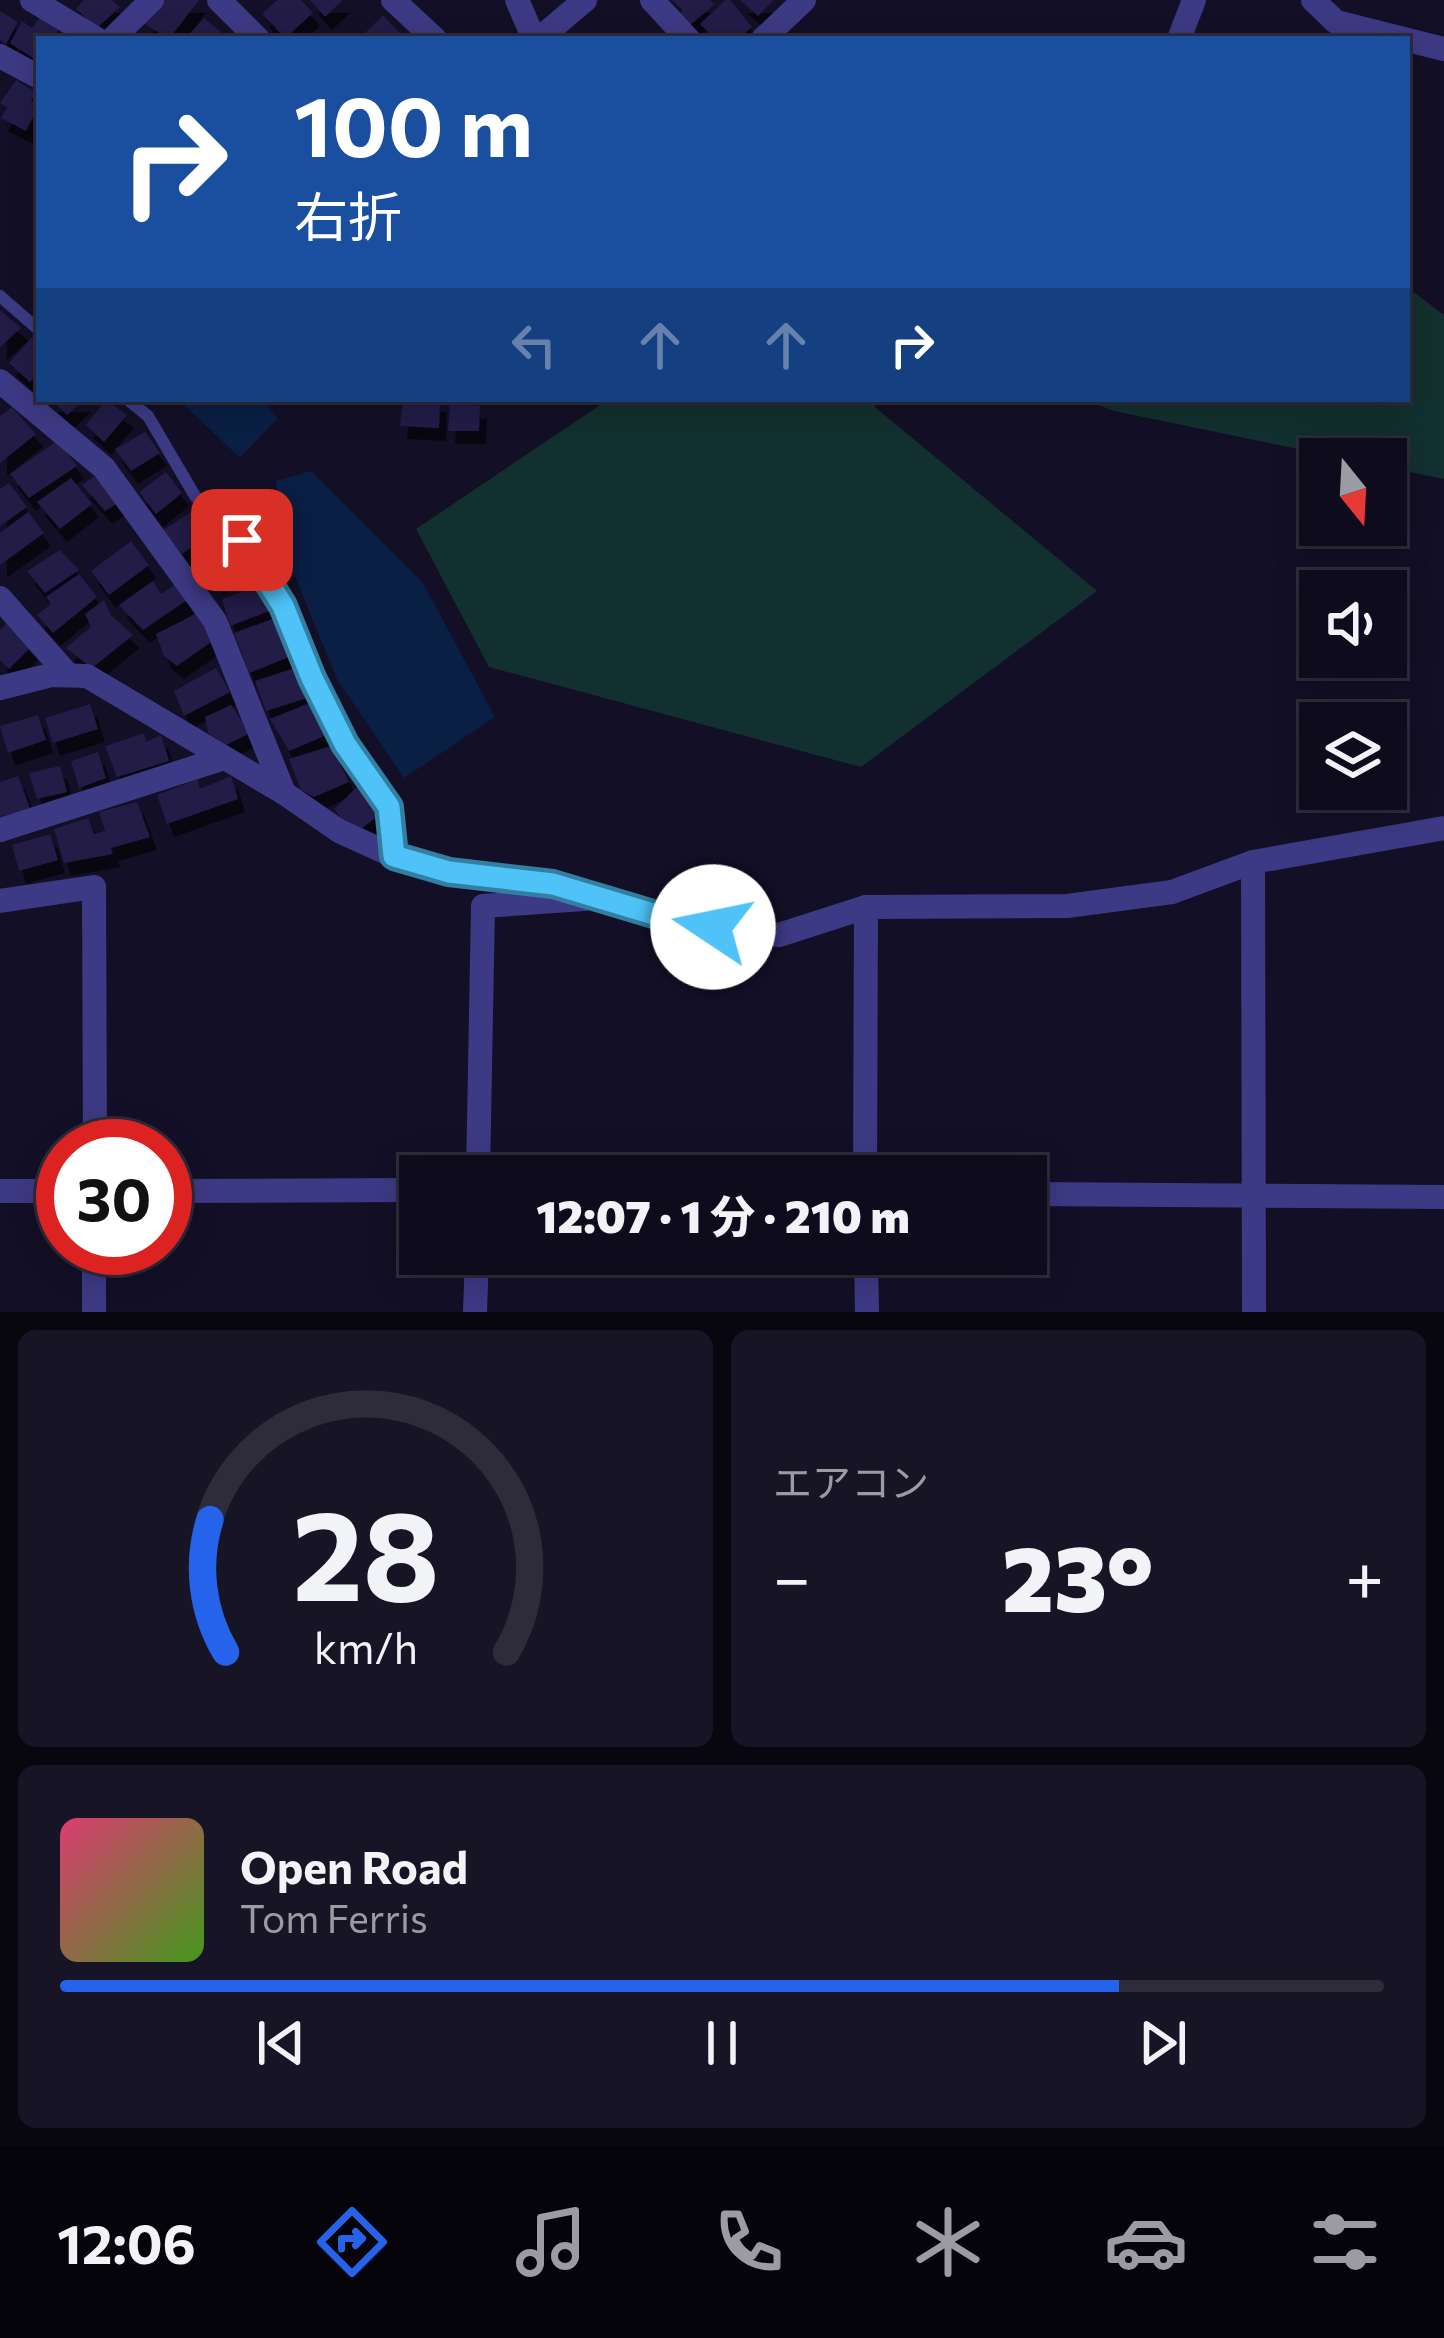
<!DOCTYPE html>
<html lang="ja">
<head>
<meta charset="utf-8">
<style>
  body { margin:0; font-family:Commissioner,"Noto Sans JP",sans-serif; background:#171425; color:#f1f3f6; height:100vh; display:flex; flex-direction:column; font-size:45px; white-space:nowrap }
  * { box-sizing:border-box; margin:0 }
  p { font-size:39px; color:#9b9ba3 }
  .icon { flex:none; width:66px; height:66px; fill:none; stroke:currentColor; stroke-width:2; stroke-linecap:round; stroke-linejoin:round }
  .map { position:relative; height:1312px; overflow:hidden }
  .panel { display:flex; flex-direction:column; gap:18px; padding:18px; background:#08060f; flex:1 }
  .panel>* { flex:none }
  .top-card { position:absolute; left:36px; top:36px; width:1374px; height:366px; border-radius:0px; box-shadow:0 6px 30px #0003,0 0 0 3px #2e2b3b; background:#1a4fa0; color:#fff; overflow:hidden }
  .needle { width:78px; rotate:162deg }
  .fabs { position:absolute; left:1299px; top:438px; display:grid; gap:24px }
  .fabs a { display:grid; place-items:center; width:108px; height:108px; border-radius:0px; background:#0e0b1c; box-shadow:0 6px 30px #0003,0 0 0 3px #2e2b3b; font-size:60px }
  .speed { position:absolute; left:36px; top:1119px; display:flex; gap:24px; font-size:60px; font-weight:700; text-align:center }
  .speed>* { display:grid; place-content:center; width:156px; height:156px; border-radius:50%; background:#0e0b1c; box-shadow:0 6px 30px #0003,0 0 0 3px #2e2b3b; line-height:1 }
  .speed .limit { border:18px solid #d22; background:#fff; color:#111 }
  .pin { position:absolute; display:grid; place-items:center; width:102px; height:102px; color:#fff; margin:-51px; border-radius:24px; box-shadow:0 6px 18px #0006 }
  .me { position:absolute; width:132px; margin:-66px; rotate:281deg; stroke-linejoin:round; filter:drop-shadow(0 0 9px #0008) }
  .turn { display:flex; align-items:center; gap:42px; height:252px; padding:0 60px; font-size:54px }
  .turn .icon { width:156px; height:156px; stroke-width:2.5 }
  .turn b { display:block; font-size:84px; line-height:102px }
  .lanes { display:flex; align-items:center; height:114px; padding:0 60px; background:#0003; justify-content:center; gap:60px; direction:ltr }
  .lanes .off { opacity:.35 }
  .big { font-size:90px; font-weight:800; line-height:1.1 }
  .panel .card { flex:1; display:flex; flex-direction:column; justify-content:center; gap:18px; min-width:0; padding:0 42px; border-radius:18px; background:#171425 }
  .panel .dial { align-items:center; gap:0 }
  .dial svg { height:312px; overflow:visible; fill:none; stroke:#2e2b3b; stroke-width:7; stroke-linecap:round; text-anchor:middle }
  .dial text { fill:#f1f3f6; stroke:none }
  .song { display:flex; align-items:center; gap:36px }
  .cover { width:144px; height:144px; border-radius:18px; background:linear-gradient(135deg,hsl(340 70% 55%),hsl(100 70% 35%)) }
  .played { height:12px; border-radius:6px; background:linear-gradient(90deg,#2563eb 80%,#2e2b3b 80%) }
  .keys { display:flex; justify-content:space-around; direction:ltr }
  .heat { display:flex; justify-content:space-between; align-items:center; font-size:66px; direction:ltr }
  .panel .tiles { flex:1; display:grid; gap:18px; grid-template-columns:1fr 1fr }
  .card:last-child { grid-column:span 2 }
  .trip { position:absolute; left:399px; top:1155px; width:648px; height:120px; border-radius:0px; background:#0e0b1c; box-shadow:0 6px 30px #0003,0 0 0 3px #2e2b3b; font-weight:800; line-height:120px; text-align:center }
  .menu { display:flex; height:192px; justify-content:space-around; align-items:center; background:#06040b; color:#9b9ba3 }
  .menu .icon { width:84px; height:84px }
  .menu .active { color:#2563eb }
  .menu b { font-size:54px; color:#f1f3f6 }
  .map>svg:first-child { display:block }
  .green { fill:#12302f }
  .water { fill:#0a1f44 }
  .building { fill:#241b47; filter:url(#shadow) }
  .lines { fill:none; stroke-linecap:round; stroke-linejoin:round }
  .lane { stroke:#3d3a85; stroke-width:12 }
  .street { stroke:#3d3a85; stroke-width:24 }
  .route-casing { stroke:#337fa1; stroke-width:30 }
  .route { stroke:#4fc3f7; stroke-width:21 }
</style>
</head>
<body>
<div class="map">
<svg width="1444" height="1312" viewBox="0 0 1444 1312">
  <defs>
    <filter id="shadow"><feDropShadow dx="7" dy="13" stdDeviation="0" flood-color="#0009"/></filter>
  </defs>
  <rect width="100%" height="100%" fill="#130f26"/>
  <g class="green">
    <path d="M 1407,287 L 1444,315 L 1444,479 L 1386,467 L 1386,459 L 1347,459 L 1114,411 L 1082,399 L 1407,399 Z"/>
    <path d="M 609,399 L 878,399 L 875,407 L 1097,591 L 861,767 L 489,667 L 416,529 Z"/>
  </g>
  <g class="water">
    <path d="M 178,399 L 261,399 L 278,418 L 240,458 Z"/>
    <path d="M 311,471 L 423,583 L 495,717 L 404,778 L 337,679 L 282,545 L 276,481 Z"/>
  </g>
  <g class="building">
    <path d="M 84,0 L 112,0 L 120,7 L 97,28 L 76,9 Z"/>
    <path d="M 163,0 L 199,0 L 169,39 L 143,23 Z"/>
    <path d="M 277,0 L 301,0 L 313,13 L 285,38 L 262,14 Z"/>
    <path d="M 310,0 L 343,0 L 325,17 Z"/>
    <path d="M 671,0 L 710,0 L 715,4 L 689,26 L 678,15 L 683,10 Z"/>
    <path d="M 725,0 L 730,0 L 752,27 L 738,39 L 716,39 L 700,24 Z"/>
    <path d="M 740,0 L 774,0 L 758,16 Z"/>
    <path d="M 0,11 L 18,22 L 6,44 L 0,40 Z"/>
    <path d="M 383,15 L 405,39 L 359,39 Z"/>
    <path d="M 40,17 L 59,29 L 52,39 L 39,39 L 39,62 L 10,43 L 22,21 L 32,28 Z"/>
    <path d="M 204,18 L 230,39 L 185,39 Z"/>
    <path d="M 16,80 L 36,92 L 31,100 L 39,106 L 26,131 L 1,118 L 7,108 L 0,103 Z"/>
    <path d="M 0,310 L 21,328 L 0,347 Z"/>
    <path d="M 32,337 L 39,344 L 39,371 L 30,382 L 9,363 Z"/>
    <path d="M 50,399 L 84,399 L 67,415 Z"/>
    <path d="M 403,399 L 440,399 L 439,428 L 400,426 Z"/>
    <path d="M 106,400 L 127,415 L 104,442 L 86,425 Z"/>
    <path d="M 450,403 L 480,406 L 479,431 L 448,431 Z"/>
    <path d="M 12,407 L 36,434 L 0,463 L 0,416 Z"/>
    <path d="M 145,432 L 160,453 L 131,471 L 115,449 Z"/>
    <path d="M 58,440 L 77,466 L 29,498 L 10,474 Z"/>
    <path d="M 166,472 L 182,493 L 156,514 L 139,492 Z"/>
    <path d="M 96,475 L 121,501 L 105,511 L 82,485 Z"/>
    <path d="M 71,478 L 92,504 L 60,529 L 37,502 Z"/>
    <path d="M 9,483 L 27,507 L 0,526 L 0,489 Z"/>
    <path d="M 193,511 L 209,536 L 182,554 L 163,530 Z"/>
    <path d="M 28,512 L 44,533 L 0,565 L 0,533 Z"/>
    <path d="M 131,541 L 149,565 L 109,595 L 91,571 Z"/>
    <path d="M 222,543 L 243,567 L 217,582 L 201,559 Z"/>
    <path d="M 60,550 L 79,570 L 45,593 L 27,571 Z"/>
    <path d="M 79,574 L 97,597 L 53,633 L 37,615 L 51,604 L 46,597 Z"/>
    <path d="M 153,581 L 161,594 L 177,583 L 190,598 L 143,630 L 119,605 Z"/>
    <path d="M 264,584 L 272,610 L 230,626 L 222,599 Z"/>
    <path d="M 104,600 L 111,615 L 133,635 L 92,668 L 66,648 L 91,627 L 85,614 Z"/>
    <path d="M 196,614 L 214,640 L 177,666 L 164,656 L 156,634 Z"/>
    <path d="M 278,617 L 294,655 L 249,673 L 234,633 Z"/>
    <path d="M 7,622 L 31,647 L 9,669 L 0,660 L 0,630 Z"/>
    <path d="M 216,668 L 230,692 L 184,716 L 174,691 Z"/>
    <path d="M 295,668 L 307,698 L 266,711 L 255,681 Z"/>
    <path d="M 312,702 L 329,734 L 289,751 L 270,719 Z"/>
    <path d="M 90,704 L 98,729 L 53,743 L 45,718 Z"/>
    <path d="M 231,705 L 250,733 L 226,745 L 208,733 L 205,717 Z"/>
    <path d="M 38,715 L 46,740 L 8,753 L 0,726 Z"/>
    <path d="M 144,733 L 146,742 L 161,735 L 169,761 L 117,777 L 105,746 Z"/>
    <path d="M 331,746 L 349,782 L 314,797 L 301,790 L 289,759 Z"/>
    <path d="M 98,752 L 106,778 L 79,788 L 71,761 Z"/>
    <path d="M 60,766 L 67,792 L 37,799 L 29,773 Z"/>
    <path d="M 18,776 L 30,808 L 0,817 L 0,782 Z"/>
    <path d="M 231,776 L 238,799 L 167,824 L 157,795 L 198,779 L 200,789 Z"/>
    <path d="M 357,787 L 380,814 L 360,830 L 345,823 L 334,809 Z"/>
    <path d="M 137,802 L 150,837 L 111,848 L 113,854 L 64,863 L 54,829 L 88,818 L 94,834 L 105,831 L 99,812 Z"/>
    <path d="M 50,834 L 58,860 L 19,871 L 12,845 Z"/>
  </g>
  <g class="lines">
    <g class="lane">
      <path d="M 0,296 L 39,330"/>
      <path d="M 127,399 L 148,416 L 195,496 L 242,540 L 283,606 L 312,678 L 345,744 L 389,807 L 394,855"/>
    </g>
    <g class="street">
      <path d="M 32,0 L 97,39"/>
      <path d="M 219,0 L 258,39"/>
      <path d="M 393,0 L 435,39"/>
      <path d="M 517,0 L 534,39"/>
      <path d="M 652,0 L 688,39"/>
      <path d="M 1313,0 L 1336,22 L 1444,49"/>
      <path d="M 112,39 L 152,0"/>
      <path d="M 539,39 L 585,0"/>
      <path d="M 763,39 L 804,0"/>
      <path d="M 1179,39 L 1194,0"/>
      <path d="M 0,56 L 39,77"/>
      <path d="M 0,381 L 104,468 L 215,621 L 284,793"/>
      <path d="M 0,598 L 68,675"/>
      <path d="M 0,688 L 51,675 L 87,676 L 284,793 L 339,831 L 394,856 L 449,872 L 553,883 L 680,922 L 779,935 L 866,907 L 1067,906 L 1172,892 L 1253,862 L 1444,828"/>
      <path d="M 0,830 L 224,758"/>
      <path d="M 1253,862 L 1254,1312"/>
      <path d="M 0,901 L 94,887 L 95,1146"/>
      <path d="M 478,1176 L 483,906 L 584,899"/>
      <path d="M 865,1176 L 866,907"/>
      <path d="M 0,1191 L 63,1191"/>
      <path d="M 165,1191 L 420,1190"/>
      <path d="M 1026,1194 L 1444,1197"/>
      <path d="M 866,1254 L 867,1312"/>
      <path d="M 94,1312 L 94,1248"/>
      <path d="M 475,1312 L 477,1254"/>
    </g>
  </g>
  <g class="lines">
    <g class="route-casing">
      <path id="route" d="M 242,540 L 283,606 L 312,678 L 345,744 L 389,807 L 394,856 L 449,872 L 553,884 L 680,922 L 713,927"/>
    </g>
    <use href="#route" class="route"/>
  </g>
</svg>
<div class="fabs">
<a><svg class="needle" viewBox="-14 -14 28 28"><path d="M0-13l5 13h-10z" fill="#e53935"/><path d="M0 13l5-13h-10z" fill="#9b9ba3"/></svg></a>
<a><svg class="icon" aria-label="sound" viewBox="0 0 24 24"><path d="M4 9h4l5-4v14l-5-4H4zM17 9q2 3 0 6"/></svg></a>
<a><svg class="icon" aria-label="layers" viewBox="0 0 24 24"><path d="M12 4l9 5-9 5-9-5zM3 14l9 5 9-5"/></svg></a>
</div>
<div class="speed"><div class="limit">30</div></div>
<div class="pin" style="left:242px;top:540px;background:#d93025"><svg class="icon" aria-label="arrive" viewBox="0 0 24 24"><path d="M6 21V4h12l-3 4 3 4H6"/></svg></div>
<svg class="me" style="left:713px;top:927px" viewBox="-20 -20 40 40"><circle r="19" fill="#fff"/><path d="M0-13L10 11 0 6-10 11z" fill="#4fc3f7"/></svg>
<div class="trip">12:07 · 1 分 · 210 m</div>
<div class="top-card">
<div class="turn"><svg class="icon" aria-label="right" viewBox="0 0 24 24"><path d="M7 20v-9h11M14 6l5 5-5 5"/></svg><div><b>100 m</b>右折</div></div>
<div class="lanes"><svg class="icon off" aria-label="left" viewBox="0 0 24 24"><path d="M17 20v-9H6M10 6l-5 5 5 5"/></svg><svg class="icon off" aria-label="ahead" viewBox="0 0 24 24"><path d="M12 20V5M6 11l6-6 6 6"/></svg><svg class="icon off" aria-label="ahead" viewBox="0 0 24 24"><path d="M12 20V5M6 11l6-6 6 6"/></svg><svg class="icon" aria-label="right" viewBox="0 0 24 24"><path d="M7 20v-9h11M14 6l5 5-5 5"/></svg></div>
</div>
</div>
<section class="panel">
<div class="tiles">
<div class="card dial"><svg viewBox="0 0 100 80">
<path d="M14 69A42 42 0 1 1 86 69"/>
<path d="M14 69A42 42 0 0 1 10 35" stroke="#2563eb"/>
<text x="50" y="56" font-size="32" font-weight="700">28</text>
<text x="50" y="72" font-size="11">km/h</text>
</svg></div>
<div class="card"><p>エアコン</p>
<div class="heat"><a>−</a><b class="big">23°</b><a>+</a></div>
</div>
<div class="card">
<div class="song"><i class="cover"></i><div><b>Open Road</b><p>Tom Ferris</p></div></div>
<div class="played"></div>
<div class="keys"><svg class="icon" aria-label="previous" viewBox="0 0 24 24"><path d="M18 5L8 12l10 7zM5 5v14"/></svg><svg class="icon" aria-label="pause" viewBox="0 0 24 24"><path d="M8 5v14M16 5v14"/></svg><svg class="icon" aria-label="next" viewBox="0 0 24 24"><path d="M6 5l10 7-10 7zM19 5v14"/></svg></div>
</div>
</div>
</section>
<nav class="menu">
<b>12:06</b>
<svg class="icon active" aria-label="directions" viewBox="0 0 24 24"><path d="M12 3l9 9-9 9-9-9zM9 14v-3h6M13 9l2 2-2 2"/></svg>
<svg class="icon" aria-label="music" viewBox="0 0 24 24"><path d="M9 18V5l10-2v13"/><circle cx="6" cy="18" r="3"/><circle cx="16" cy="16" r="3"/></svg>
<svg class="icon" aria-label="phone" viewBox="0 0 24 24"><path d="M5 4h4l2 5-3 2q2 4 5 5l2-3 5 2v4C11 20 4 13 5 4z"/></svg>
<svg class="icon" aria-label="climate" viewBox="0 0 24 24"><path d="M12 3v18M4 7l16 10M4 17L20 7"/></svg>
<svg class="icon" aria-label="car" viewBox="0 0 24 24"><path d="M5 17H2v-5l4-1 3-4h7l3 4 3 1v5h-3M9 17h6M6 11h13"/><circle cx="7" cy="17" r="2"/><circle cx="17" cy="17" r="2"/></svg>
<svg class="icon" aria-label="filters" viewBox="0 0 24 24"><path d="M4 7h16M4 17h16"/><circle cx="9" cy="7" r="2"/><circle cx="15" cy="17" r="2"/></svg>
</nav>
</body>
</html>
